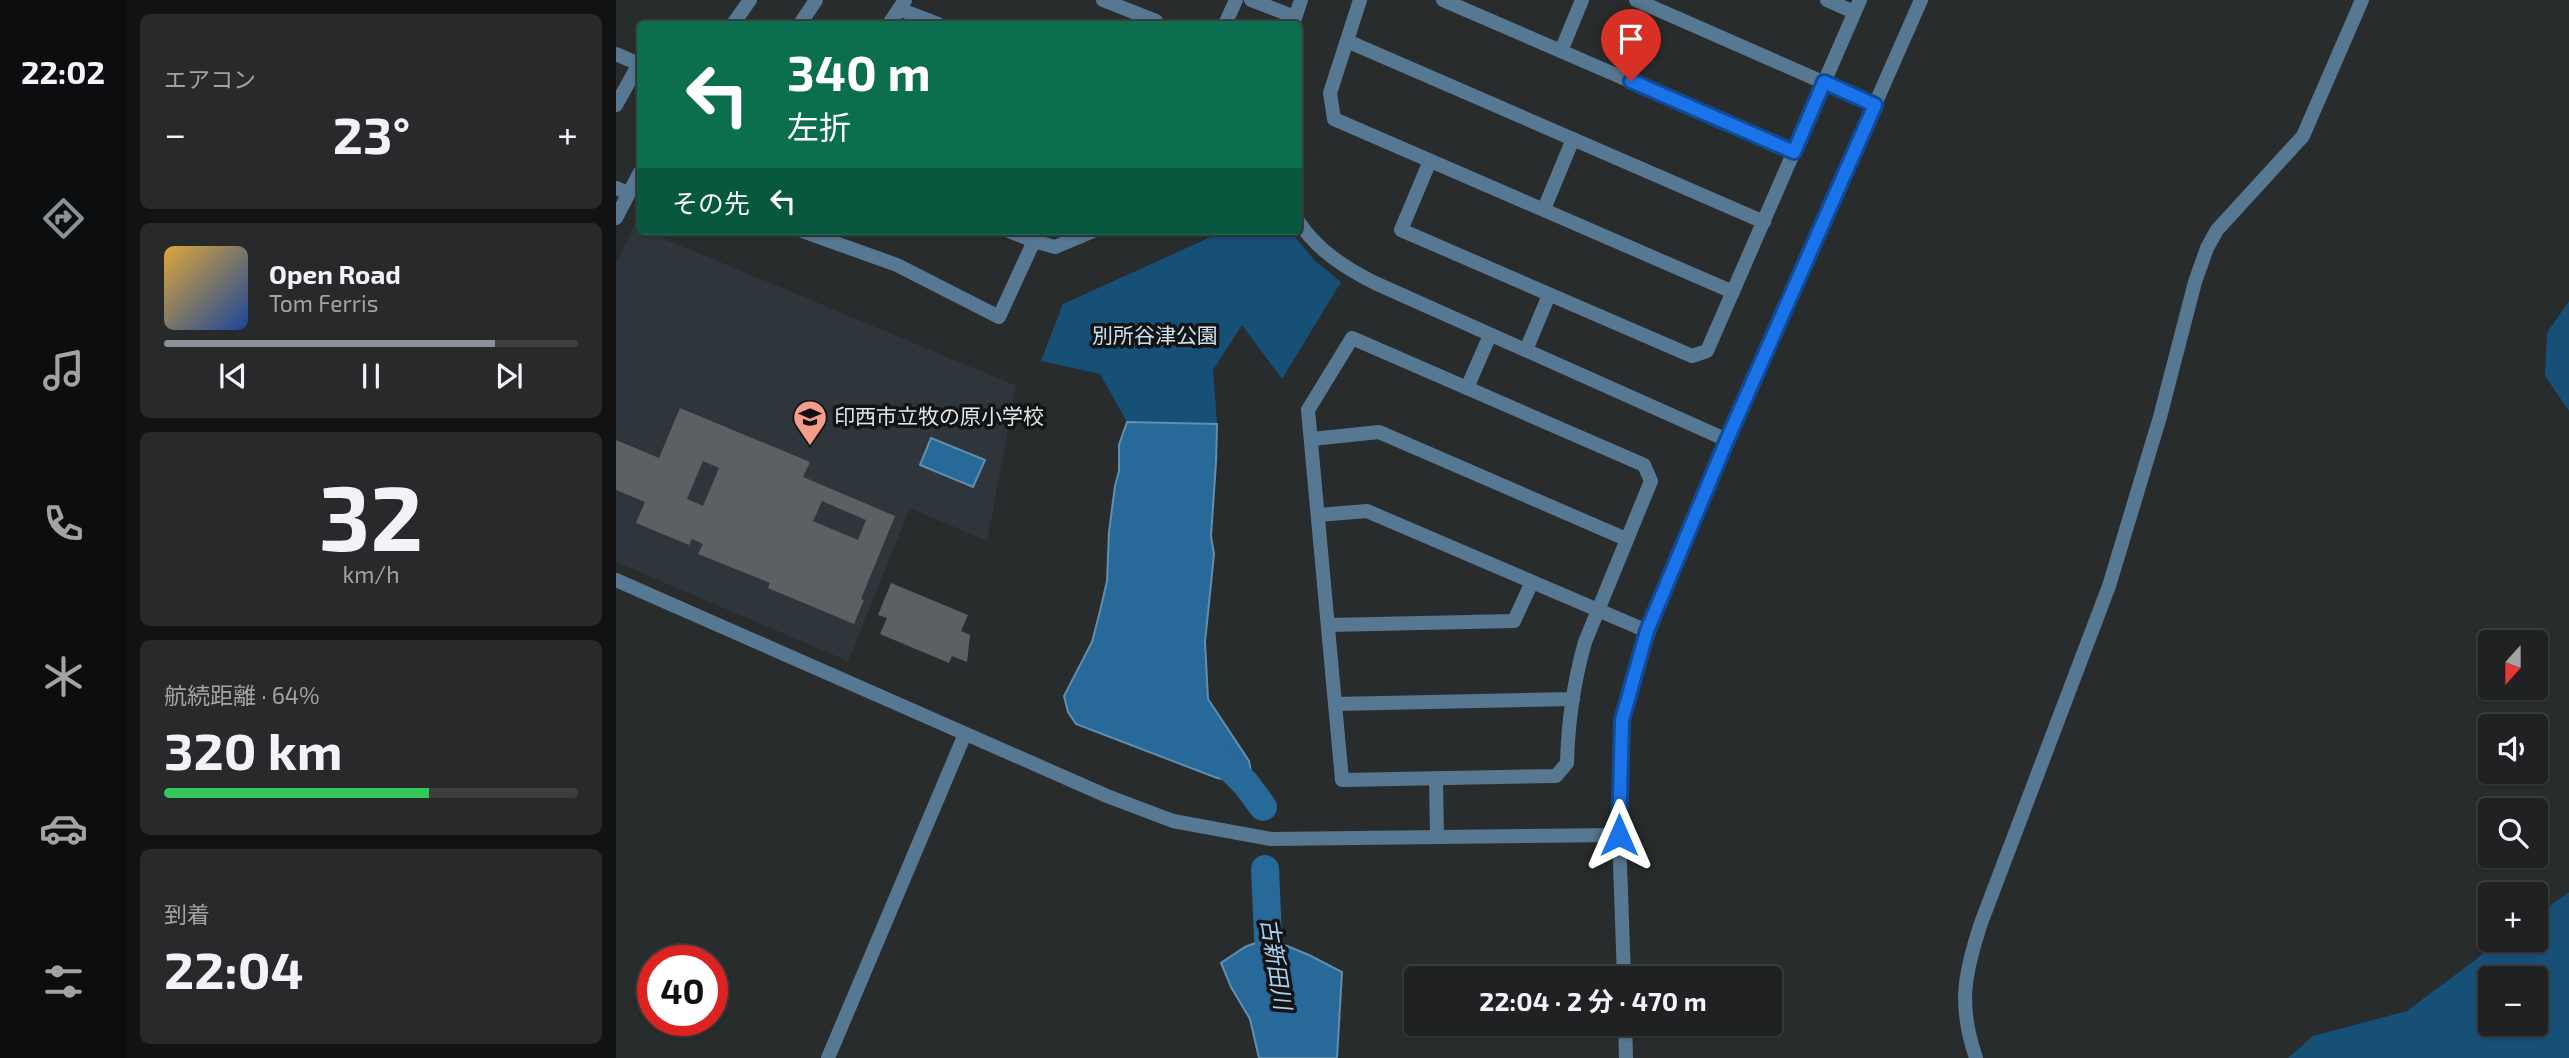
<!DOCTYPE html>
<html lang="ja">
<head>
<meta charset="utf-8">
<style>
  body { margin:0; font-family:"Exo 2","Noto Sans JP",sans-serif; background:#27292a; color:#f1f3f6; height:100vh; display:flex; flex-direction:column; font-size:26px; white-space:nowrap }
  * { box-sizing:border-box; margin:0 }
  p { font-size:23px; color:#a1a3a5 }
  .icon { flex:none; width:38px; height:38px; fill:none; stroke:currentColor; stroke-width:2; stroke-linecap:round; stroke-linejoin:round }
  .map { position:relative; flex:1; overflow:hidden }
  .sheet { display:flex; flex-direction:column; gap:14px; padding:14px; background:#111213; width:490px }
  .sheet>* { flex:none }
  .banner { position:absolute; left:21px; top:21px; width:665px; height:214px; border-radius:7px; box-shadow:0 2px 5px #0004,0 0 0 2px #3c3e40; background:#0b6e4f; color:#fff; overflow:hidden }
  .needle { width:46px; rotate:201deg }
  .fabs { position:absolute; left:1862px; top:630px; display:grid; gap:14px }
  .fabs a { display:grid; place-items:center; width:70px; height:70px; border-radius:7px; background:#1f2122; box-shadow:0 2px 5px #0004,0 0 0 2px #3c3e40; font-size:35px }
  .speed { position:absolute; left:21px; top:945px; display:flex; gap:14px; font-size:35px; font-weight:700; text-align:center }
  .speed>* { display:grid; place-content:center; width:91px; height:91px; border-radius:50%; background:#1f2122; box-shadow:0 2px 5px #0004,0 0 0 2px #3c3e40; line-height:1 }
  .speed .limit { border:10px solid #d22; background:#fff; color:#111 }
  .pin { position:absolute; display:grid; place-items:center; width:60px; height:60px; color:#fff; margin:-72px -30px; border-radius:50% 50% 50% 0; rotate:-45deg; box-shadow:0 0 7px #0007 }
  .pin .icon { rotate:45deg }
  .me { position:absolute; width:77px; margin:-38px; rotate:0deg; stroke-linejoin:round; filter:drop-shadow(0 0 5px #0008) }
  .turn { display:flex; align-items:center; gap:24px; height:147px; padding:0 35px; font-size:32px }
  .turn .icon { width:91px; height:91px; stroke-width:2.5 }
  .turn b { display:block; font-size:49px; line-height:60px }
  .then { display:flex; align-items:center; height:66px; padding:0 35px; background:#0003; gap:14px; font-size:26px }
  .big { font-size:52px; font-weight:700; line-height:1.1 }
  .sheet .tile { flex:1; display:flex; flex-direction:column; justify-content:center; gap:10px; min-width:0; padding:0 24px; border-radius:10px; background:#27292a }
  .sheet .dial { align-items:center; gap:0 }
  .dial b { font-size:91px; line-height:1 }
  .song { display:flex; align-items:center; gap:21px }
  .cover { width:84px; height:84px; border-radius:10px; background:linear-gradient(135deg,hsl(40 70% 55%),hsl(220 70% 35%)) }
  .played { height:7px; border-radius:4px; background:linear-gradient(90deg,#8c9099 80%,#3c3e40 80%) }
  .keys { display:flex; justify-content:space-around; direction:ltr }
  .heat { display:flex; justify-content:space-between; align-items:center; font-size:38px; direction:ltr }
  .charge { height:10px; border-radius:5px; background:linear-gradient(90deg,#34c759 64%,#3c3e40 0) }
  .trip { position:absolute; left:788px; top:966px; width:378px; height:70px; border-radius:7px; background:#1f2122; box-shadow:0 2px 5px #0004,0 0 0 2px #3c3e40; font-weight:700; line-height:70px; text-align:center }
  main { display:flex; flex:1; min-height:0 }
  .dock { display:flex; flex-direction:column; width:126px; justify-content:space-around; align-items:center; background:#0c0d0e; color:#a1a3a5 }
  .dock .icon { width:49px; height:49px }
  .dock .on { color:#8c9099 }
  .dock b { font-size:32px; color:#f1f3f6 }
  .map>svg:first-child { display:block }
  .built { fill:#2e363c }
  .green { fill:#175076; fill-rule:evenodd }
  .water { fill:#276998; stroke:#608eaf; stroke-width:2 }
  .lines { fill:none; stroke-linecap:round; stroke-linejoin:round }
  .river { stroke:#276998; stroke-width:28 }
  .building { fill:#5d6062; fill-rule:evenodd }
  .minor { stroke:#577892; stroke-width:14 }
  .tertiary { stroke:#577892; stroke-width:14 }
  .route-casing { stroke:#114b97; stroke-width:18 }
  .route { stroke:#1a73e8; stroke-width:12 }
  .labels { text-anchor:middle; stroke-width:7; stroke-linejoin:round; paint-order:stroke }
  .park-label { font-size:21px; fill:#cce0f0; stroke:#131415 }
  .poi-label { font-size:21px; fill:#e4e5e6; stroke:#131415; text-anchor:start }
  .water-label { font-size:23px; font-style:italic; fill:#a9d1f1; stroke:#131415 }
</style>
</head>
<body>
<main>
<nav class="dock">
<b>22:02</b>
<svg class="icon on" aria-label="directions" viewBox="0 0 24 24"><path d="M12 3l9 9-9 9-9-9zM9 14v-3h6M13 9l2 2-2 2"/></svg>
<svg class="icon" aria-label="music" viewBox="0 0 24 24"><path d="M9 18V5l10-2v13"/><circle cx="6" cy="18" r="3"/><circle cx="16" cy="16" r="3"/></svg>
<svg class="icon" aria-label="phone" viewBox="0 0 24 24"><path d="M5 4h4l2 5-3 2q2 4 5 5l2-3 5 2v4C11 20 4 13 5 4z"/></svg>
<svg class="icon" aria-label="climate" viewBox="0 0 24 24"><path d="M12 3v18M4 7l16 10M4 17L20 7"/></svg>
<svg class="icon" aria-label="car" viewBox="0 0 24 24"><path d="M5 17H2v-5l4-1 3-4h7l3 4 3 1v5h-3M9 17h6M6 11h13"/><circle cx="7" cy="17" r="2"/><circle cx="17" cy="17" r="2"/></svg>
<svg class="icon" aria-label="filters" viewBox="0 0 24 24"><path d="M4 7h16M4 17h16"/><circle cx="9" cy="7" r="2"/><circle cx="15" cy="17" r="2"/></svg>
</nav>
<section class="sheet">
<div class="tile"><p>エアコン</p>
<div class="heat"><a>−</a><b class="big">23°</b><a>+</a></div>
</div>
<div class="tile">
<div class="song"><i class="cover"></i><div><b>Open Road</b><p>Tom Ferris</p></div></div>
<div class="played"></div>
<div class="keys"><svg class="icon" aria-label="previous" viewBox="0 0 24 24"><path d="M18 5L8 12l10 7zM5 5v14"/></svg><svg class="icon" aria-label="pause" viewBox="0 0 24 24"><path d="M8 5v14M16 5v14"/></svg><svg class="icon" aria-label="next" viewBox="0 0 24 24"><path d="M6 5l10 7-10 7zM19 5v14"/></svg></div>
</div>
<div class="tile dial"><b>32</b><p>km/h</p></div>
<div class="tile"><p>航続距離 · 64%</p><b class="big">320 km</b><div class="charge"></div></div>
<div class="tile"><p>到着</p><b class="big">22:04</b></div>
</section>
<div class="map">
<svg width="1953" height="1058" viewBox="0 0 1953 1058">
  <rect width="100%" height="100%" fill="#292c2d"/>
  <path class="built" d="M 18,226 L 24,228 L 24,231 L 30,231 L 400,386 L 371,541 L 294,508 L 232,661 L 0,562 L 0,263 Z"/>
  <g class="green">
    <path d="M 608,231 L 674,231 L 699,261 L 725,282 L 666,379 L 626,325 L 597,370 L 601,424 L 511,422 L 484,374 L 425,361 L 447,304 Z"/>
    <path d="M 1953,301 L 1953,411 L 1929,376 L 1931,333 Z"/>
    <path d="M 1953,892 L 1953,1058 L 1672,1058 L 1697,1036 L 1791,1011 L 1886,940 L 1920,940 L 1920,916 ZM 1874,978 L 1920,978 L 1920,1024 L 1874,1024 Z"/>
  </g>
  <g class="water">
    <path d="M 511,422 L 601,424 L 600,462 L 595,536 L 598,554 L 589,642 L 592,699 L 633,761 L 636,777 L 630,784 L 601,778 L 460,724 L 452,712 L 448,696 L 476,642 L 484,611 L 491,581 L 493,532 L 499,486 L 503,471 L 503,445 Z"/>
    <path d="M 315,438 L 369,460 L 357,487 L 304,465 Z"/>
    <path d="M 652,938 L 693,955 L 726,972 L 721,1058 L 643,1058 L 634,1019 L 615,987 L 605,963 L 629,947 Z"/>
  </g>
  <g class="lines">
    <g class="river">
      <path d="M 603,757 L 630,784 L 647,807"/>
      <path d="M 649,869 L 652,938 L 663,973"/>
    </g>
  </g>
  <g class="building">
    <path d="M 64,408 L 194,462 L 187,477 L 279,516 L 245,599 L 248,600 L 238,624 L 152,588 L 154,583 L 82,554 L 87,544 L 76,539 L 73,545 L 20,523 L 29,502 L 0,490 L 0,440 L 43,458 ZM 87,461 L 103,468 L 87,506 L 71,499 ZM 206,501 L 250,520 L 242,540 L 197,521 Z"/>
    <path d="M 275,583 L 352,615 L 345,631 L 354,635 L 351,662 L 336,656 L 333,663 L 264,634 L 271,618 L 262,615 Z"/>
  </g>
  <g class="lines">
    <g class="minor">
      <path d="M 487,0 L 540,21 L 539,24"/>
      <path d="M 635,0 L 679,17"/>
      <path d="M 744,0 L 714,93 L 718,119 L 1117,292"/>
      <path d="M 827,0 L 1178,152"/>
      <path d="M 1020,0 L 1259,105"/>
      <path d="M 1211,0 L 1238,12"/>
      <path d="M 283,9 L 322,24"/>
      <path d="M 184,24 L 200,0"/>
      <path d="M 273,24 L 289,0"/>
      <path d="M 609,24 L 620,0"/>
      <path d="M 731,41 L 1148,222"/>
      <path d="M 945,51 L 966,0"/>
      <path d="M 0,54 L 23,64 L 0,105"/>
      <path d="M 814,161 L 785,230 L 1076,356 L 1091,351 L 1244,0"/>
      <path d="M 0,188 L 12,193"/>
      <path d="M 928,209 L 957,139"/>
      <path d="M 186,231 L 281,265 L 383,317 L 418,241 L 439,247 L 477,231"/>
      <path d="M 393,231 L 418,241"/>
      <path d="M 736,338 L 1028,465 L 1035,481 L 969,642 C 958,681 952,722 951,763 L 940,776 L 726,780 L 692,410 Z"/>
      <path d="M 910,350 L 933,295"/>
      <path d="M 851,388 L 874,335"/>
      <path d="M 696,439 L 763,432 L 1010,539"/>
      <path d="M 702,515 L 751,511 L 1031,631"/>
      <path d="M 712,625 L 898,621 L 916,582"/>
      <path d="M 719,704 L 957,699"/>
      <path d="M 820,778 L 821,837"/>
      <path d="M 212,1058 L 349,734"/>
    </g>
    <g class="tertiary">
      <path d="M 117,24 L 134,0"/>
      <path d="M 677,24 L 685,0"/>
      <path d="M 0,218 L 24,172"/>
      <path d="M 682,221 C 701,250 729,268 759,283 L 1111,440"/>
      <path d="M 0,580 L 491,796 L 557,821 L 655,839 L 1003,835"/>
      <path d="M 1008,978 L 1003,835 L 1006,720 L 1025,651 L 1111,440 L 1305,0"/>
      <path d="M 1009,1024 L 1010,1058"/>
      <path d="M 1360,1058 C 1342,1005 1348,975 1365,923 L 1493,586 L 1544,417 L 1579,282 L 1591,248 L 1601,230 L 1687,136 L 1746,0"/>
    </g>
  </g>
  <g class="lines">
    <g class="route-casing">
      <path id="route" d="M 1003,835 L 1006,720 L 1031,631 L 1111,440 L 1259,105 L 1208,82 L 1178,152 L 1015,81"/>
    </g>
    <use href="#route" class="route"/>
  </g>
  <defs>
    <g id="school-pin" transform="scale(1.75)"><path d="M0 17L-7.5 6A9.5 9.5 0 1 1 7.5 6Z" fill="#f49e8a" stroke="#131415"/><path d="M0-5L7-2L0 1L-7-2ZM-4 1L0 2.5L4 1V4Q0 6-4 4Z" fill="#111"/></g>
  </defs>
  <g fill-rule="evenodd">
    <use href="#school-pin" x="194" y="417"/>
  </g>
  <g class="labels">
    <g class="park-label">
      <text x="539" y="343">別所谷津公園</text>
    </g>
    <g class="poi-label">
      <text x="218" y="424">印西市立牧の原小学校</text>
    </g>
    <g class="water-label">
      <text transform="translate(660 964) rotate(81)" y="8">古新田川</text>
    </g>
  </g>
</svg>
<div class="fabs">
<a><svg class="needle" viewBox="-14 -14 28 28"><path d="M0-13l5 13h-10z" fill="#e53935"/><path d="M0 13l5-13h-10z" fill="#a1a3a5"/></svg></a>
<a><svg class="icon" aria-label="sound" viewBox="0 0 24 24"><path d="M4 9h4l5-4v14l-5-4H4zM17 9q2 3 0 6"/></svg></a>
<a><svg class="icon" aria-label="search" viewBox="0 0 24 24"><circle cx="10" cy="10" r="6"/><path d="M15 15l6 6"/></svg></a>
<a>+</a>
<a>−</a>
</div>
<div class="speed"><div class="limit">40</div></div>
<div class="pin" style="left:1015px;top:81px;background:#d93025"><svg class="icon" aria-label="arrive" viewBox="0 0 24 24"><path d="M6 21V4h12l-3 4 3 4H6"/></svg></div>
<svg class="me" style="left:1003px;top:835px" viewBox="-20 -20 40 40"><path d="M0-17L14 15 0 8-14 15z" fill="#1a73e8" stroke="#fff" stroke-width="4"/></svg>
<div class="trip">22:04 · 2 分 · 470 m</div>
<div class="banner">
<div class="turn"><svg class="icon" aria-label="left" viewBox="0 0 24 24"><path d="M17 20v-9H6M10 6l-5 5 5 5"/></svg><div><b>340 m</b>左折</div></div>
<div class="then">その先<svg class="icon" aria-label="left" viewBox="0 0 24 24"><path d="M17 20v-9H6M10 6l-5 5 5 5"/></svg></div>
</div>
</div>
</main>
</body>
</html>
